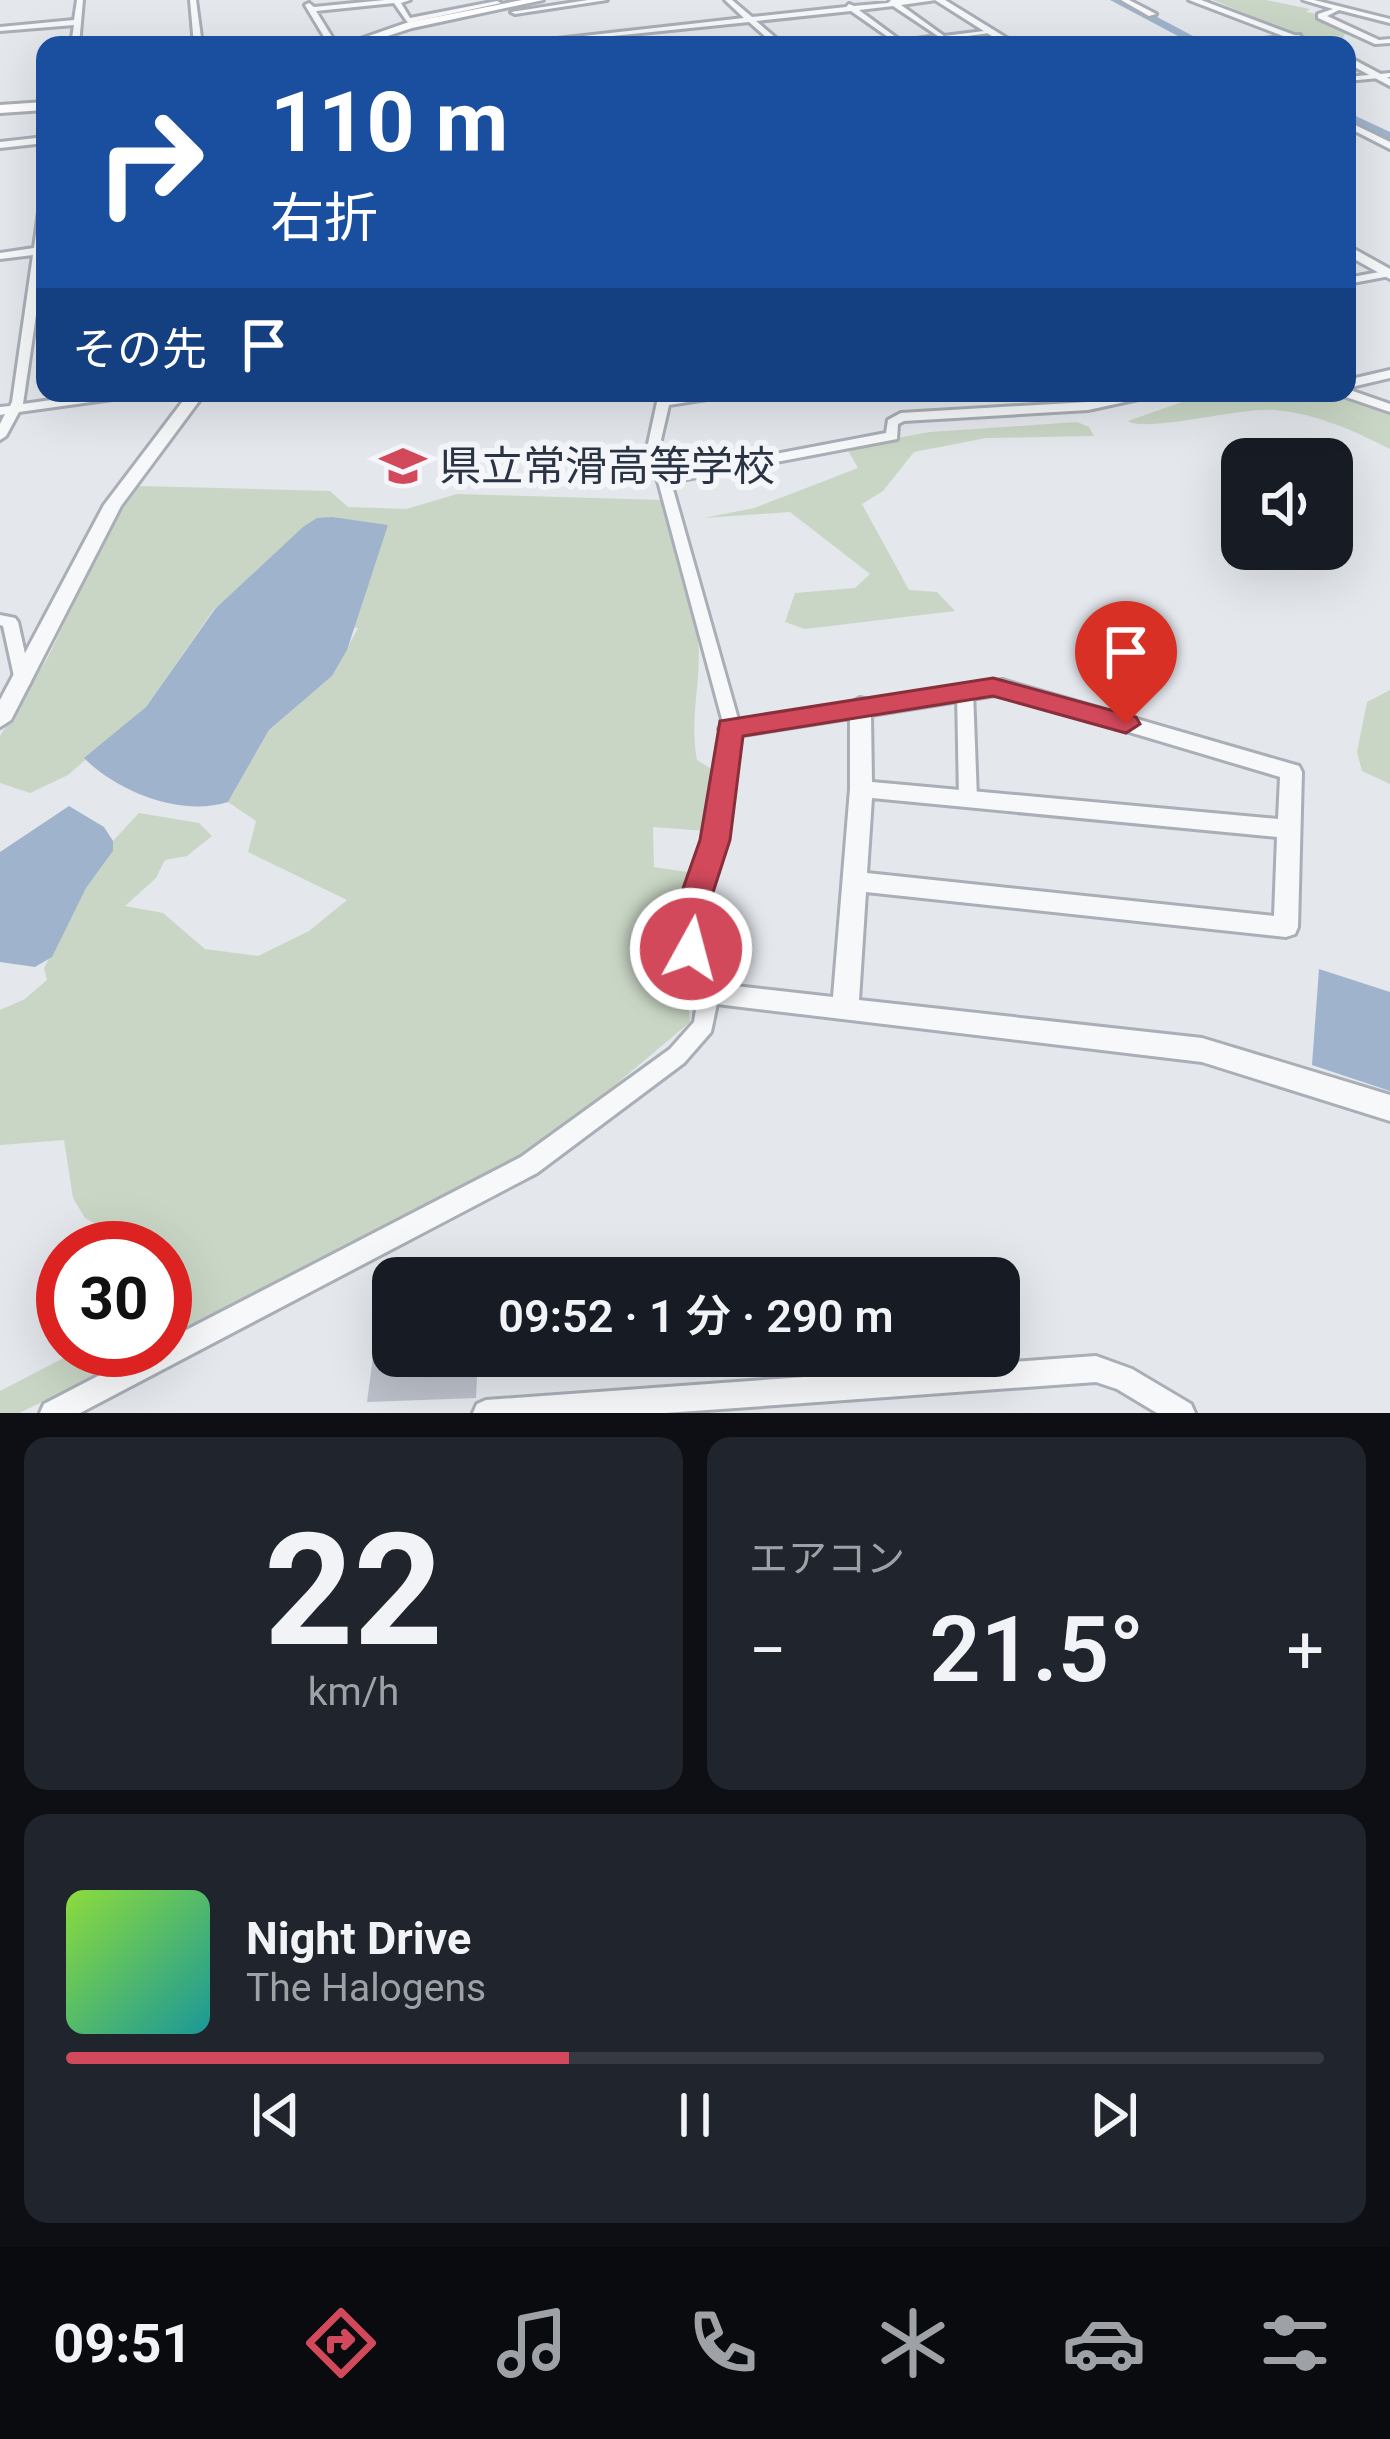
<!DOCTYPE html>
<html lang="ja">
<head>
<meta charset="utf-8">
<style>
  body { margin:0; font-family:Roboto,"Noto Sans JP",sans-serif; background:#20242c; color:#f1f3f6; height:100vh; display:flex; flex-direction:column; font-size:45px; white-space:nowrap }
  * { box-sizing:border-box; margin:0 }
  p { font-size:39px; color:#9ea1a6 }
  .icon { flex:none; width:66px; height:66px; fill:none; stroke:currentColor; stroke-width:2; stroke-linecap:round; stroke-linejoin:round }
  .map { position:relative; height:1413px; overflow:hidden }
  .panel { display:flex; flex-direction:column; gap:24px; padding:24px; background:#0d0f14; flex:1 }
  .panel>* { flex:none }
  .top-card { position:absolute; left:36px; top:36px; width:1320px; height:366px; border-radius:24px; box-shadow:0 12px 48px #0002; background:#1a4fa0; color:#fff; overflow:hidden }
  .tools { position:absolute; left:1221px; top:438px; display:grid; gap:24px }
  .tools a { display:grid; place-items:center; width:132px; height:132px; border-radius:24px; background:#171b24; box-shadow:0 12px 48px #0002; font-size:60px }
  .speed { position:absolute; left:36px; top:1221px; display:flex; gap:24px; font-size:60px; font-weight:700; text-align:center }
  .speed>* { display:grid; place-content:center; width:156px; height:156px; border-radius:50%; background:#171b24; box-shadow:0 12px 48px #0002; line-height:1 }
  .speed .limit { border:18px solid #d22; background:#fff; color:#111 }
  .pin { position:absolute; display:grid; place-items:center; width:102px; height:102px; color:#fff; margin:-123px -51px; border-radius:50% 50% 50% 0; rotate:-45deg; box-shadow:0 0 12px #0007 }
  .pin .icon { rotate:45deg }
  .me { position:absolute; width:132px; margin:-66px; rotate:7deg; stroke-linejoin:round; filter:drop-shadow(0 0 9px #0008) }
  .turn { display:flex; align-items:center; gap:42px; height:252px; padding:0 36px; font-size:54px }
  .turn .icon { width:156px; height:156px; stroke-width:2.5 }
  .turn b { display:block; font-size:84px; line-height:102px }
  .then { display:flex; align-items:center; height:114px; padding:0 36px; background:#0003; gap:24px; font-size:45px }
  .big { font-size:90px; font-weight:600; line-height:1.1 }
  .panel .tile { flex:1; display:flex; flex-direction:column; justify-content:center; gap:18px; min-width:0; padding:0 42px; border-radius:24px; background:#20242c }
  .panel .dial { align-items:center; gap:0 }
  .dial b { font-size:156px; line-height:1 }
  .song { display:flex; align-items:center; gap:36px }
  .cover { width:144px; height:144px; border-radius:18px; background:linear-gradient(135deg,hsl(90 70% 55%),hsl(180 70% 35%)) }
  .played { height:12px; border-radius:6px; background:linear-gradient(90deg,#d1495b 40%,#363941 40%) }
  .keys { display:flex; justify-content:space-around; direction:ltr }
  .heat { display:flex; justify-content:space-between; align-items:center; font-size:66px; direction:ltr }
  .panel .tiles { flex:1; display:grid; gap:24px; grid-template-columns:1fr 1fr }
  .tile:last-child { grid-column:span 2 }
  .trip { position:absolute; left:372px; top:1257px; width:648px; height:120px; border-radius:24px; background:#171b24; box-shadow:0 12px 48px #0002; font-weight:600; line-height:120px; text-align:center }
  .dock { display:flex; height:192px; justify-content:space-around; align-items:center; background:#090b0e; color:#9ea1a6 }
  .dock .icon { width:84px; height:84px }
  .dock .selected { color:#d1495b }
  .dock b { font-size:54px; color:#f1f3f6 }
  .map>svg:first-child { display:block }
  .green { fill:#c9d6c5 }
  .water { fill:#9fb4cc }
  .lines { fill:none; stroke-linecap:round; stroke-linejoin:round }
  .river { fill:#9fb4cc; fill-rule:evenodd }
  .building { fill:#bbc0ca }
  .minor-casing { stroke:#a9aeb7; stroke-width:6 }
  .tertiary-casing { stroke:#a9aeb7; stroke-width:6 }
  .secondary-casing { stroke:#a9aeb7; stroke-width:6 }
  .minor { fill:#f7f8fa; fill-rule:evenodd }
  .tertiary { fill:#f7f8fa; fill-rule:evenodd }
  .secondary { fill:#fff; fill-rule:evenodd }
  .route { fill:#d1495b; stroke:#882f3b; stroke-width:3 }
  .labels { text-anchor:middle; stroke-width:12; stroke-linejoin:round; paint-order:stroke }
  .poi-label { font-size:42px; fill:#2b3445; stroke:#f4f6f9; text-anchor:start }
</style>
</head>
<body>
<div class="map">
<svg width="1390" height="1413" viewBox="0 0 1390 1413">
  <rect width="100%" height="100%" fill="#e4e7ec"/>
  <g class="green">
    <path d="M 1213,0 L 1266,0 L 1310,9 L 1306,12 L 1339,19 L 1346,32 L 1342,40 L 1314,42 Z"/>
    <path d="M 1341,393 L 1390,411 L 1390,449 C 1352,430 1318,414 1275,410 C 1240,407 1147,433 1128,421 L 1205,394 Z"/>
    <path d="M 1077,422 L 1089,427 L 1094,436 L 986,438 L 914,452 L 883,491 L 862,504 L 909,590 L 937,592 L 955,611 L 805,629 L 785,622 L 795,593 L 855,588 L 870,574 L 790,512 L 704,518 L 754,508 L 858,468 L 846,447 L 930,432 Z"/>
    <path d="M 139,486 L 330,491 L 348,507 L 406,509 L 457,494 L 662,500 C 675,544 694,592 698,638 C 702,680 689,718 697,760 L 713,770 L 706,831 L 653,827 L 654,867 L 694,873 L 679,916 L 690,1022 L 576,1118 L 508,1166 L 165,1343 L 165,1248 L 138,1248 L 136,1240 L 123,1239 L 85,1218 L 73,1198 L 64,1140 L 0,1145 L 0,1010 L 25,999 L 47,980 L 44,968 L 86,888 L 113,851 L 113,841 L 139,813 L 199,823 L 212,836 L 187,856 L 165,860 L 156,878 L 125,906 L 163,913 L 205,949 L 258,956 L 309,931 L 347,900 L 248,852 L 256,821 L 228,802 L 269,730 L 332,676 L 358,628 L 225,602 L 214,609 L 146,707 L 68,775 L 30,793 L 0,783 L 0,736 L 48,657 L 113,522 Z"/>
    <path d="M 1390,690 L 1390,784 L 1362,771 L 1357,752 L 1367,702 Z"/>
    <path d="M 79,1350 L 152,1350 L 19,1413 L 0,1413 L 0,1391 Z"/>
  </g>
  <g class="water">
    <path d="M 332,517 L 388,525 L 347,650 L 332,676 L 269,730 L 228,802 C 181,817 118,792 84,758 L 146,707 L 215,609 L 303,527 L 317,518 Z"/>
    <path d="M 69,806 L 104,827 L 113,841 L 113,851 L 86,888 L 52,957 L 35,967 L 0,962 L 0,852 Z"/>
    <path d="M 1319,969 L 1390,992 L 1390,1091 L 1312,1065 Z"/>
  </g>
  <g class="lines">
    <g class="river">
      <path d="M 1110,0 L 1125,0 L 1210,45 L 1195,45 Z"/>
      <path d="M 1347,112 L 1390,132 L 1390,142 L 1347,122 Z"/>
    </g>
  </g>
  <path class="building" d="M 393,1325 L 393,1356 L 478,1356 L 476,1398 L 367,1402 L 377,1326 Z"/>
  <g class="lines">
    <g class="minor-casing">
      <g id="minor">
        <path d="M 77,0 L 83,0 L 79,45 L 71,45 L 74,25 L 0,31 L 0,27 L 74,20 Z"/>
        <path d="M 190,0 L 196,0 L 202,45 L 194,45 Z"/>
        <path d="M 385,0 L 410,0 L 401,3 L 410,18 L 497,1 L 501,3 L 408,23 L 394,3 L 316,11 L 337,45 L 329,45 L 305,5 L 309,3 L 314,7 Z"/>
        <path d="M 588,0 L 607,0 L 515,14 L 511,12 Z"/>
        <path d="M 725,0 L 732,0 L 752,17 L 846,7 L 849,4 L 854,6 L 888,3 L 891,0 L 936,0 L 901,5 L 944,36 L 992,30 L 996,32 L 904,45 L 853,45 L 891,39 L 851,11 L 756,21 L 784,45 L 775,45 L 749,22 L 534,44 L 530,42 L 744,18 ZM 893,6 L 938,36 L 901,41 L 859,10 Z"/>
        <path d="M 1121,0 L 1129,0 L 1156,14 L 1149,16 Z"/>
        <path d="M 1303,0 L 1314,0 L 1390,19 L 1390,23 L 1339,10 L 1327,16 L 1379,40 L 1390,39 L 1390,43 L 1375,44 L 1318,18 L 1318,14 L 1333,9 Z"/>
        <path d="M 1300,35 L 1297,39 L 1224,45 L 1228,43 Z"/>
        <path d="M 1390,73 L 1390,77 L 1347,81 L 1347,77 Z"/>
        <path d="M 1347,121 L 1390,142 L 1390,149 L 1347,127 Z"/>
        <path d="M 45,137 L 45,143 L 0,148 L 0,142 Z"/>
        <path d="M 45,202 L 45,253 L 23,404 L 101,393 L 133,393 L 127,397 L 19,412 L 6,436 L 0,440 L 0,424 L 5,414 L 0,415 L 0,407 L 10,406 L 12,402 L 33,255 L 0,259 L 0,253 L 34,248 L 40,205 Z"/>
        <path d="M 1390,270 L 1390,276 L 1347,284 L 1347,278 Z"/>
        <path d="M 1390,370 L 1390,378 L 1347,388 L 1347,380 Z"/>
        <path d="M 1347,389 L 1390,404 L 1390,412 L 1343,396 L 1341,393 L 1347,393 Z"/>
        <path d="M 659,393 L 671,393 L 670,397 L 695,393 L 725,393 L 719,397 L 669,405 L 660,444 L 669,474 L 886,433 L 888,420 L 901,413 L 1088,402 L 1131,393 L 1154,393 L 1152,396 L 1088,410 L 904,421 L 898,424 L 897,439 L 671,482 L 738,719 L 724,840 L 699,918 L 704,976 L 719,994 L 711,1032 L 684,1063 L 537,1173 L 80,1413 L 40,1413 L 44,1404 L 148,1350 L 165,1350 L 165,1341 L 521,1157 L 670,1049 L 694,1022 L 698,997 L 684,980 L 679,918 L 706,840 L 722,719 L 648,444 Z"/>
        <path d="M 0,615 L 15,618 L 18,622 L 31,681 L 29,685 L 23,686 L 15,681 L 3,626 L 0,625 Z"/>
        <path d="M 965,685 L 973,691 L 977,799 L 974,804 L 962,804 L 959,799 L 957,691 Z"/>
        <path d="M 1096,1356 L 1132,1369 L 1191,1404 L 1195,1413 L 1157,1413 L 1117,1389 L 1096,1382 L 665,1413 L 473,1413 L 477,1404 L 486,1400 Z"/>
      </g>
    </g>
    <g class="tertiary-casing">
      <g id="tertiary">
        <path d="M 935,0 L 945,0 L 1018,45 L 1006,45 Z"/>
        <path d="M 1189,0 L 1201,0 L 1321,45 L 1307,45 Z"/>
        <path d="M 1347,56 L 1390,79 L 1390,86 L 1347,63 Z"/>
        <path d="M 1347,245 L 1390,269 L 1390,279 L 1347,255 Z"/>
        <path d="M 189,393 L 205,393 L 121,506 L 11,720 L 0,727 L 0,700 L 104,505 Z"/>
        <path d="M 1002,680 L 1299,766 L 1302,772 L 1298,927 L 1295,934 L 1286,937 L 866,892 L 859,1000 L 1202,1038 L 1390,1095 L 1390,1121 L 1202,1062 L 700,1002 L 696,994 L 700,986 L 709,983 L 833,997 L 850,789 L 850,718 L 730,737 L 719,729 L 722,724 L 851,703 L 860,698 L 868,700 ZM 1002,694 L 1280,777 L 1278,819 L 872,782 L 871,715 ZM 872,798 L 1277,837 L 1274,916 L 867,873 Z"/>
      </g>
    </g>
    <g class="secondary-casing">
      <g id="secondary">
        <path d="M 522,0 L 543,0 L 412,28 L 360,45 L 343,45 L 406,23 Z"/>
        <path d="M 45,102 L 45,110 L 0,113 L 0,105 Z"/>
      </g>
    </g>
    <use href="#minor" class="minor"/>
    <use href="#tertiary" class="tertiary"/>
    <use href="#secondary" class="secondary"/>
  </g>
  <path class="route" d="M 993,678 L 1136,717 L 1140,724 L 1126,733 L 993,696 L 743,736 L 730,840 L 705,917 L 708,949 L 703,959 L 691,963 L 680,959 L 673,917 L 700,840 L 720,721 Z"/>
  <defs>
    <g id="school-bare" transform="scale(3.6)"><path d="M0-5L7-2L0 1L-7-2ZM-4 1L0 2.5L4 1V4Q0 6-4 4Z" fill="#d1495b" stroke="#f4f6f9" stroke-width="2.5" paint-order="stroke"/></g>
  </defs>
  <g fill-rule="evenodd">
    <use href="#school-bare" x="403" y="466"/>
  </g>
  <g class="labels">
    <g class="poi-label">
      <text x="439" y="481">県立常滑高等学校</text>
    </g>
  </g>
</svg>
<div class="tools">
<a><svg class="icon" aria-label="sound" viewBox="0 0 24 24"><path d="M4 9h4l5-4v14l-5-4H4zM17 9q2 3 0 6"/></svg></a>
</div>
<div class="speed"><div class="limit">30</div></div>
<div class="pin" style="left:1126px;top:724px;background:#d93025"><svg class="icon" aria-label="arrive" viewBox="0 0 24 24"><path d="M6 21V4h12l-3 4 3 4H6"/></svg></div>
<svg class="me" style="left:691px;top:949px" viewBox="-20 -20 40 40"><circle r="17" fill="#d1495b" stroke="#fff" stroke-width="3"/><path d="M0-11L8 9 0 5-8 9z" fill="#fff"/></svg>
<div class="trip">09:52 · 1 分 · 290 m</div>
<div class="top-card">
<div class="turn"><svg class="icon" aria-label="right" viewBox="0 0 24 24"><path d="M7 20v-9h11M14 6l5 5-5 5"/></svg><div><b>110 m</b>右折</div></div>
<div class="then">その先<svg class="icon" aria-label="arrive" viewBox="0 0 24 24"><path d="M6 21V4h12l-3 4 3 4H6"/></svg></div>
</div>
</div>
<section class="panel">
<div class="tiles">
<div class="tile dial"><b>22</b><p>km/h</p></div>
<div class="tile"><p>エアコン</p>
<div class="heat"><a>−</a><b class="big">21.5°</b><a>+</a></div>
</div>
<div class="tile">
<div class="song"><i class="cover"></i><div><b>Night Drive</b><p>The Halogens</p></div></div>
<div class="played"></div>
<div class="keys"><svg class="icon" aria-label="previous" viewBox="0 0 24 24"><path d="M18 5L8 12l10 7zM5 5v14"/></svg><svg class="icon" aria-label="pause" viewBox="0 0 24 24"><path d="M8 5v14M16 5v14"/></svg><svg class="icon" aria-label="next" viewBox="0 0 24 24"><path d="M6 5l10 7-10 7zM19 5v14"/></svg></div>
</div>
</div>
</section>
<nav class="dock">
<b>09:51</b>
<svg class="icon selected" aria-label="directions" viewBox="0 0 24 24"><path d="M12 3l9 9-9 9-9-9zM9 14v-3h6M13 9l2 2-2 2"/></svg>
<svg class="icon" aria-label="music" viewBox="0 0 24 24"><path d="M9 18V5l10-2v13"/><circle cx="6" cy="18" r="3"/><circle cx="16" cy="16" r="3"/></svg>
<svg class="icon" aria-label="phone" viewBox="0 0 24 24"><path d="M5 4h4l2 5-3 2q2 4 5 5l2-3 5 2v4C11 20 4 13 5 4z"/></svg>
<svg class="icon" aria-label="climate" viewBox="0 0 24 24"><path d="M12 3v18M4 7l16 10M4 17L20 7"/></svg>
<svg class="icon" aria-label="car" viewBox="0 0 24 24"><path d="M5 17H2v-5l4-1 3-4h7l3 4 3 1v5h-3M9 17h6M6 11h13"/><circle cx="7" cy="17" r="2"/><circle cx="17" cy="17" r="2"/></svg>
<svg class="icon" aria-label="filters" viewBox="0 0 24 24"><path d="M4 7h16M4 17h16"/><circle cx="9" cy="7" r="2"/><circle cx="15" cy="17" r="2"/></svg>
</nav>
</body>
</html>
